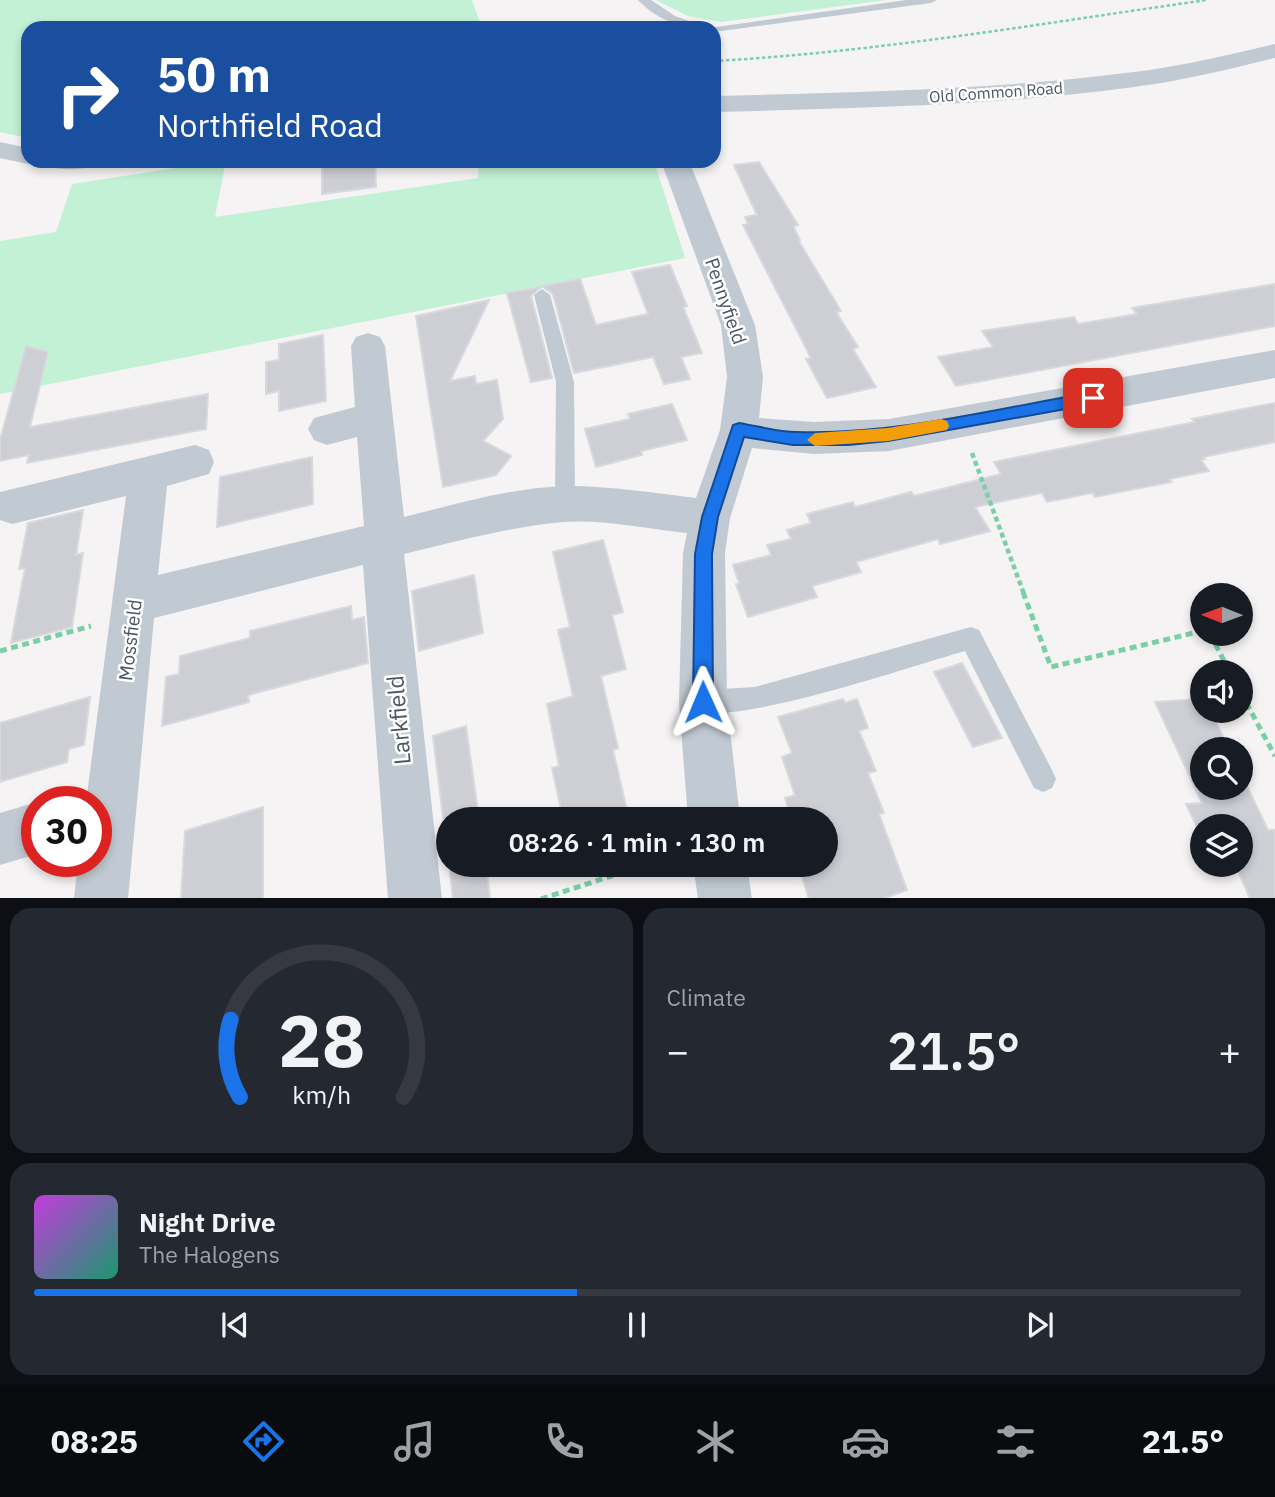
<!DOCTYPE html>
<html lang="en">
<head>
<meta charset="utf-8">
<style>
  body { margin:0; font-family:"IBM Plex Sans",sans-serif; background:#242831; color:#f1f3f6; height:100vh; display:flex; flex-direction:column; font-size:26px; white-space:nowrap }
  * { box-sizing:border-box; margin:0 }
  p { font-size:23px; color:#9ea1a6 }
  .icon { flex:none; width:38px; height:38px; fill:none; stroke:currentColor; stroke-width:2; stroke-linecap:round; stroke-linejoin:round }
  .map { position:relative; height:898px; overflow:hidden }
  .side { display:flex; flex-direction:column; gap:10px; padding:10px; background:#0d0f14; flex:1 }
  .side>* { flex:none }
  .banner { position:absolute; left:21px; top:21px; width:700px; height:147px; border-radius:21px; box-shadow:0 4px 10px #0003; background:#1a4fa0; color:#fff; overflow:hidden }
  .needle { width:46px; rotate:271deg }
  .buttons { position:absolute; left:1190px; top:583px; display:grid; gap:14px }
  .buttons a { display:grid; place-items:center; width:63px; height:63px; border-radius:50%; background:#171b24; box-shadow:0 4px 10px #0003; font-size:35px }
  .speed { position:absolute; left:21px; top:786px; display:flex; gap:14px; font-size:35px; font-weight:700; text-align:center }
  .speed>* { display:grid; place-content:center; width:91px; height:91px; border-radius:50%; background:#171b24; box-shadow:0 4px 10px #0003; line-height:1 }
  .speed .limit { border:10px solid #d22; background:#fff; color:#111 }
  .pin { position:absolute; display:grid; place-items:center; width:60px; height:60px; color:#fff; margin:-30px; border-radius:14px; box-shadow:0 4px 10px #0006 }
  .me { position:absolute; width:77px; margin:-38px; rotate:359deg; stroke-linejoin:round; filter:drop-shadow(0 0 5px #0008) }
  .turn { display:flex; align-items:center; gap:24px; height:147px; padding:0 21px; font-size:32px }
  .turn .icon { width:91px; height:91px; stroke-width:2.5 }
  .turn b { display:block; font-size:49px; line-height:60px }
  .big { font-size:52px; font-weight:600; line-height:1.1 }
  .side .tile { flex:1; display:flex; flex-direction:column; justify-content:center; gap:10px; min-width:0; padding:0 24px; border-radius:21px; background:#242831 }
  .side .dial { align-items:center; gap:0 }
  .dial svg { height:182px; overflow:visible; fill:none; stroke:#363941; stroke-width:7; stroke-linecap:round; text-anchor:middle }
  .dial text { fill:#f1f3f6; stroke:none }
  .song { display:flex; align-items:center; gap:21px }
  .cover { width:84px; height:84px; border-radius:10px; background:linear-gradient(135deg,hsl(290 70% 55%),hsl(160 70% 35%)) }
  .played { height:7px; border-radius:4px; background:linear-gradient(90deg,#1a73e8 45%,#363941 45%) }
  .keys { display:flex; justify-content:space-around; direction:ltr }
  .heat { display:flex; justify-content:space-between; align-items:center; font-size:38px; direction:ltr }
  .side .tiles { flex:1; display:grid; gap:10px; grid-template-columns:1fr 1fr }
  .tile:last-child { grid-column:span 2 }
  .trip { position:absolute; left:436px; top:807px; width:402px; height:70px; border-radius:35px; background:#171b24; box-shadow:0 4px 10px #0003; font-weight:600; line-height:70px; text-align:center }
  .dock { display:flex; height:112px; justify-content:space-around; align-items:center; background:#090b0e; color:#9ea1a6 }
  .dock .icon { width:49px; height:49px }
  .dock .active { color:#1a73e8 }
  .dock b { font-size:32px; color:#f1f3f6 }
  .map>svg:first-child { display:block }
  .green { fill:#c3f1d5 }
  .building { fill:#cdcfd5; stroke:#d7d9de; stroke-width:2 }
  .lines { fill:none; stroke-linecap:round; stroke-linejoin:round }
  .path-far2 { stroke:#7ad0a6; stroke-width:2.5; stroke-dasharray:3.5 2.5; stroke-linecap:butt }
  .path-far1 { stroke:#7ad0a6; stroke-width:4.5; stroke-dasharray:5 3.5; stroke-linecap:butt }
  .path { stroke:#7ad0a6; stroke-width:5; stroke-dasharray:7 4.5; stroke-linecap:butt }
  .lane { fill:#c1cad2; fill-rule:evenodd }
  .street { fill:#c1cad2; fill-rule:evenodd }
  .route { fill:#1a73e8; stroke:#114b97; stroke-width:2 }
  .slow { fill:#f59e0b }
  .labels { text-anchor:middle; stroke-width:5; stroke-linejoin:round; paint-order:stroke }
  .far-street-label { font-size:16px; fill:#4a5661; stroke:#fff }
  .street-label { font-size:19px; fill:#4a5661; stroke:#fff }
  .near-street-label { font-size:23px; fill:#4a5661; stroke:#fff }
</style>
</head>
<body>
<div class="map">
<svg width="1275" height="899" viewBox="0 0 1275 899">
  <rect width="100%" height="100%" fill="#f5f3f3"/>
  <g class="green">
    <path d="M 0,0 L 472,0 L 482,28 L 28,28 L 28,138 L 0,132 Z"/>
    <path d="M 656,0 L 886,0 L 721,22 L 688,16 Z"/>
    <path d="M 221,161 L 226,161 L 215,217 L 478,178 L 479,161 L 654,161 L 685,258 L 0,394 L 0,241 L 56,232 L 72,184 Z"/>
  </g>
  <g class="building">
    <path d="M 322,161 L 375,161 L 376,187 L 322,194 Z"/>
    <path d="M 759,162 L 798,225 L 793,226 L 800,240 L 798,240 L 841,311 L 836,312 L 858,347 L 853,349 L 876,387 L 827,398 L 806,359 L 811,358 L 743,225 L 748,224 L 745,217 L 757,215 L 734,165 Z"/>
    <path d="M 670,265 L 687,306 L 683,307 L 702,353 L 681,357 L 690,379 L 664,384 L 653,357 L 574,373 L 553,294 L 542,286 L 580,279 L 596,325 L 648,314 L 632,272 Z"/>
    <path d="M 1275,284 L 1275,326 L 956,386 L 938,357 L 993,347 L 982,331 L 1074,317 L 1078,324 L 1137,314 L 1132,308 Z"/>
    <path d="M 541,287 L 531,296 L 552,378 L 531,382 L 507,293 Z"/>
    <path d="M 489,300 L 450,381 L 475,376 L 476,384 L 497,380 L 503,419 L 483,441 L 511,456 L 496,475 L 443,487 L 416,316 Z"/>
    <path d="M 323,335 L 326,401 L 279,411 L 279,391 L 266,394 L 266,362 L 279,360 L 279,344 Z"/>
    <path d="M 26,346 L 48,352 L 30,427 L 208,394 L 206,429 L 27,463 L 29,455 L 0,461 L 0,440 Z"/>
    <path d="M 1275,403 L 1275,442 L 1203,457 L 1205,459 L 1201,460 L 1209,471 L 1169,479 L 1172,482 L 1095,497 L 1092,493 L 1047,502 L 1042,493 L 975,507 L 990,531 L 940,544 L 938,539 L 856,562 L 861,572 L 812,586 L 817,597 L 748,617 L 736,584 L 739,583 L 733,565 L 771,555 L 767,545 L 791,539 L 787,530 L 811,523 L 807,514 L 853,502 L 855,507 L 911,492 L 914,496 L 1001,474 L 994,462 L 1195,422 L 1192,419 Z"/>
    <path d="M 672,404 L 687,440 L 641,451 L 642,455 L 596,467 L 585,429 L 630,419 L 628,414 Z"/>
    <path d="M 312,457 L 313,504 L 217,527 L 220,477 Z"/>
    <path d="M 83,510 L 76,555 L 83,553 L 72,627 L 11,643 L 25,568 L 19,569 L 28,523 Z"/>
    <path d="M 603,540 L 623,612 L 612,615 L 626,669 L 601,676 L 618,748 L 613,750 L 629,819 L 563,819 L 552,768 L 559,766 L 547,704 L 573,696 L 558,630 L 570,627 L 553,552 Z"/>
    <path d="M 474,575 L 483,633 L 419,651 L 412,591 Z"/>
    <path d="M 351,606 L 352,620 L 364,617 L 368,663 L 248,695 L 249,702 L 162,726 L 166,677 L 179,674 L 180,656 L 250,638 L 250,631 Z"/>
    <path d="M 962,663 L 1002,738 L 973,747 L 934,672 Z"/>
    <path d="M 90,697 L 84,745 L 69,749 L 67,762 L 0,782 L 0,723 Z"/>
    <path d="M 843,699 L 845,703 L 857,699 L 868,728 L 859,731 L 876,771 L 868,773 L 884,813 L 879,814 L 907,890 L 882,899 L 809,899 L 798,864 L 826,864 L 826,819 L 792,819 L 785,798 L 795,795 L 782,757 L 792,753 L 778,717 Z"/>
    <path d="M 1202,699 L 1202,710 L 1210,710 L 1229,749 L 1202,749 L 1202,788 L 1241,788 L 1241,774 L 1268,830 L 1275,830 L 1275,899 L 1250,899 L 1246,889 L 1235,864 L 1241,864 L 1241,826 L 1202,826 L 1201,836 L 1186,804 L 1202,803 L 1155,702 Z"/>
    <path d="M 466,726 L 479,819 L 448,819 L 448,858 L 433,736 Z"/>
    <path d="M 263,807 L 263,899 L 181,899 L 185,831 Z"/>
    <path d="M 449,864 L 486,864 L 490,899 L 453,899 Z"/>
  </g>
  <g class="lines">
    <path class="path-far2" d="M 714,61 C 879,52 1043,23 1207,0"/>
    <path class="path-far1" d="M 972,453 L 1024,594"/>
    <g class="path">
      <path d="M 1023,592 L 1051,667 L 1202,631"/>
      <path d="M 1210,634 L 1230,672"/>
      <path d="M 0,651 L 91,626"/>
      <path d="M 1241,693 L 1275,756"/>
      <path d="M 541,899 L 648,864"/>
    </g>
    <g class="lane">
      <path d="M 638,0 L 651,0 L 675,16 L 709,28 C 681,28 658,21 638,0 Z"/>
      <path d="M 906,0 L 937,0 L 931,3 L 714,32 L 714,28 L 709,28 Z"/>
      <path d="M 542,289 L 550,295 L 574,382 L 575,504 L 572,510 L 565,513 L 558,510 L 555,504 L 556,382 L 534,295 Z"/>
      <path d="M 971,627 L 979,630 L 1052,770 L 1056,779 L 1052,788 L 1043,792 L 1034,788 L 965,651 C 915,665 735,727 695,710 L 691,702 L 695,694 L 703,690 L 755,687 Z"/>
    </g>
    <g class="street">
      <path d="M 1275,44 L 1275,58 C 1228,69 1182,81 1134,87 C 995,106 854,108 714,112 L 714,96 C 854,92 995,90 1134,72 C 1182,66 1228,55 1275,44 Z"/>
      <path d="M 0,142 L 28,148 L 28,161 L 39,161 L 28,164 L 0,158 Z"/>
      <path d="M 46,161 L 94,161 L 90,167 C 76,170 64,170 50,167 Z"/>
      <path d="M 661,161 L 689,161 L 755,325 L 763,377 L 759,418 L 814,422 L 889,419 L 1275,350 L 1275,378 L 889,451 L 814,454 L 752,448 L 730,518 L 725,553 L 727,702 L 740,819 L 688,819 L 679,702 L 683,553 L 687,533 C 647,529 603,519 563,522 C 509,527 457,541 404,554 L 442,899 L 388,899 L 363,565 L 154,618 L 128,899 L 74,899 L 78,861 L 96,861 L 96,802 L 86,802 L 126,496 L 12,524 L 0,520 L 0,492 L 195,445 L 209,450 L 214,462 L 209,474 L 167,486 L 158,575 L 364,526 L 357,437 L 327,445 L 314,440 L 308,429 L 314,418 L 355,407 L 351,346 L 356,337 L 368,333 L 380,337 L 385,346 L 404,517 C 457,504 513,487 568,486 C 611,486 654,493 696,498 L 720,430 L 727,377 L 721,325 Z"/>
      <path d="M 37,802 L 37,854 L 0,865 L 0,813 Z"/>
      <path d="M 693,864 L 747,864 L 752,899 L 698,899 Z"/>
    </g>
  </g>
  <path class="route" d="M 1093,392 L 1100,398 L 1093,404 L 888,441 L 848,445 L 793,445 L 744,437 L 718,517 L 712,554 L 713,702 L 710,709 L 703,712 L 696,709 L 693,702 L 695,554 L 702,517 L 733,425 L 739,423 C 758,426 778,432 797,432 C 896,435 995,409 1093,392 Z"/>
  <path class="slow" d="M 941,419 L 947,421 L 949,426 L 947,430 L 888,441 L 815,446 L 807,440 L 815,433 L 888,428 Z"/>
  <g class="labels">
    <g class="far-street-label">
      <text transform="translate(996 92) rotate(-4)" y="6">Old Common Road</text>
    </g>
    <g class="street-label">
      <text transform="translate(726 301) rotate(71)" y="7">Pennyfield</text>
      <text transform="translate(130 640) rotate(-83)" y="7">Mossfield</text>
    </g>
    <g class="near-street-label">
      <text transform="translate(399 720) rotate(-95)" y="8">Larkfield</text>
    </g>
  </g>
</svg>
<div class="buttons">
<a><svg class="needle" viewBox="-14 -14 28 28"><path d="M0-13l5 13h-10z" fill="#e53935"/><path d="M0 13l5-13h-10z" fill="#9ea1a6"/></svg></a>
<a><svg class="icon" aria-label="sound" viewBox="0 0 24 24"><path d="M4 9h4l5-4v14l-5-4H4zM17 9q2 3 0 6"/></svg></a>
<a><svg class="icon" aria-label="search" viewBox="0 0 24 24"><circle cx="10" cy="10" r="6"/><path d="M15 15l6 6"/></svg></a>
<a><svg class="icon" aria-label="layers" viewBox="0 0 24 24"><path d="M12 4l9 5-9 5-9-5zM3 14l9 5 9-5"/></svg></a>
</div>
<div class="speed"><div class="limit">30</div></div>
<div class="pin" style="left:1093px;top:398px;background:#d93025"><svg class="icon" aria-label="arrive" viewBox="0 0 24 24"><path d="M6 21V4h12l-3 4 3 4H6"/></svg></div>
<svg class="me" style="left:703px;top:702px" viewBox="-20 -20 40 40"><path d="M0-17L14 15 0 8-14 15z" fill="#1a73e8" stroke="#fff" stroke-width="4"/></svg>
<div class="trip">08:26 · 1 min · 130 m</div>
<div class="banner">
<div class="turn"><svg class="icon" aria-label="right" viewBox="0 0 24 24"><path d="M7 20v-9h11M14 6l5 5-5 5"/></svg><div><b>50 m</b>Northfield Road</div></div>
</div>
</div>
<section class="side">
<div class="tiles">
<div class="tile dial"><svg viewBox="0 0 100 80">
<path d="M14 69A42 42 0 1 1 86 69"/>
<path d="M14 69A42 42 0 0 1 10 35" stroke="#1a73e8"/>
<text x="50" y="56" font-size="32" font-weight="700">28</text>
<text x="50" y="72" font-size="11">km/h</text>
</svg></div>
<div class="tile"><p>Climate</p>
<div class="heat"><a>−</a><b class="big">21.5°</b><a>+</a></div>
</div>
<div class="tile">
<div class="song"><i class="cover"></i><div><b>Night Drive</b><p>The Halogens</p></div></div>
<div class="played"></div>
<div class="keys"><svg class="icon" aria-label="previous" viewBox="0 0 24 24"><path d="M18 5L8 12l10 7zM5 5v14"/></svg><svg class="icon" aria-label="pause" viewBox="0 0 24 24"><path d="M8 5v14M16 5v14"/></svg><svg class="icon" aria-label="next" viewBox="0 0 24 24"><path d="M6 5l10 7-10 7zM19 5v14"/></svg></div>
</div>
</div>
</section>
<nav class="dock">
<b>08:25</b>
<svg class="icon active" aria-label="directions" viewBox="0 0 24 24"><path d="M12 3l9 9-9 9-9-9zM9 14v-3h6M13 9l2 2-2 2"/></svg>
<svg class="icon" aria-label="music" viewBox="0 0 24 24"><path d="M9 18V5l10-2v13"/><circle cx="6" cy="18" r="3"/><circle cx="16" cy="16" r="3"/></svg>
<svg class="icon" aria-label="phone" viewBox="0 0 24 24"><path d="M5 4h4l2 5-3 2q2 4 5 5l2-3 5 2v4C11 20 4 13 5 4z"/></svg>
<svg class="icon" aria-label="climate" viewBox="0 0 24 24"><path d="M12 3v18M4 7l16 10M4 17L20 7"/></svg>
<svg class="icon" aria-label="car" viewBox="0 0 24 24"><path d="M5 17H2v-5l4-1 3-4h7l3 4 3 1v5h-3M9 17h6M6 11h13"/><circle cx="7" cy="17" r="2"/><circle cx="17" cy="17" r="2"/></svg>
<svg class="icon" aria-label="filters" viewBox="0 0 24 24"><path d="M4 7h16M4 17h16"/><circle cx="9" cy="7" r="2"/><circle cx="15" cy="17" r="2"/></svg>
<b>21.5°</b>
</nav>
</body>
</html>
